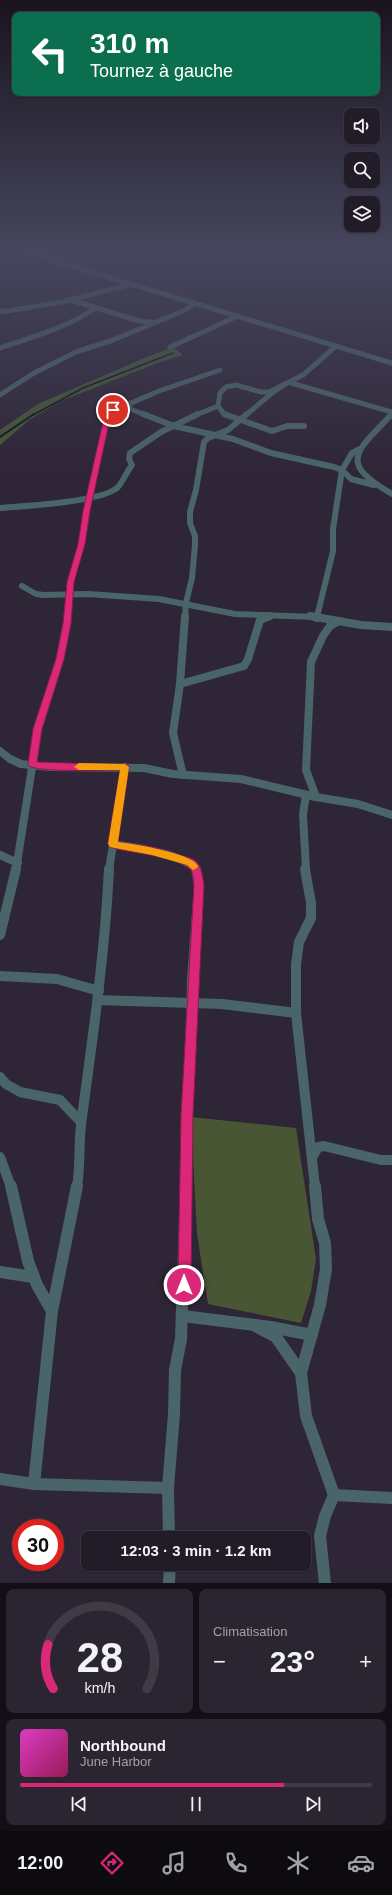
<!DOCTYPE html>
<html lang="fr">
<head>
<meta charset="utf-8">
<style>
  body { margin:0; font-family:Helvetica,sans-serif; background:#2a2530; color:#f1f3f6; height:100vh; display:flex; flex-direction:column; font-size:15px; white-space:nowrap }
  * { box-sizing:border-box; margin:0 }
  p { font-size:13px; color:#a2a1a8 }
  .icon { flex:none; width:22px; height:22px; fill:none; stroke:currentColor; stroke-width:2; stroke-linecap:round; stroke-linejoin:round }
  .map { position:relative; height:1583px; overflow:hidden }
  .details { display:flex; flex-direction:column; gap:6px; padding:6px; background:#130f16; flex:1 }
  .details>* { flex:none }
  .hud { position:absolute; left:12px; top:12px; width:368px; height:84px; border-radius:8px; box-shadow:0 1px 3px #0004,0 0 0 1px #3f3a45; background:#0b6e4f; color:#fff; overflow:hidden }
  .buttons { position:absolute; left:344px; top:108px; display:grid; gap:8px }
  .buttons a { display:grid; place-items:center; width:36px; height:36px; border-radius:8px; background:#221c28; box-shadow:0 1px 3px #0004,0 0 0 1px #3f3a45; font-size:20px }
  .speed { position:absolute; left:12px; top:1519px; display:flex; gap:8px; font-size:20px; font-weight:700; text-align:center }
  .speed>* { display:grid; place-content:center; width:52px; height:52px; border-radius:50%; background:#221c28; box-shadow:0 1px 3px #0004,0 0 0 1px #3f3a45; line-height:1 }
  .speed .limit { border:6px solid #d22; background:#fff; color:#111 }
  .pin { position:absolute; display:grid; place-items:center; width:34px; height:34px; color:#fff; margin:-17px; border:2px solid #fff; border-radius:50%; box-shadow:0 1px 4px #0007 }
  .me { position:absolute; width:44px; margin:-22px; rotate:0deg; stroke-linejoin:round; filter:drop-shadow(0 0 3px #0008) }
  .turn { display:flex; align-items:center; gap:14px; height:84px; padding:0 12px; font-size:18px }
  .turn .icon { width:52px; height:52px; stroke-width:2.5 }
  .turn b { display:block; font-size:28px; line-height:34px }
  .big { font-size:30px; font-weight:800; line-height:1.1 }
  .details .tile { flex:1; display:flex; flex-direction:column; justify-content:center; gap:6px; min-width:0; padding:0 14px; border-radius:8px; background:#2a2530 }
  .details .dial { align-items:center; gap:0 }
  .dial svg { height:104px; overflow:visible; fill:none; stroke:#3f3a45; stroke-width:7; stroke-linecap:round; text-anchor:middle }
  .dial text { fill:#f1f3f6; stroke:none }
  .song { display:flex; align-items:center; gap:12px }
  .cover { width:48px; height:48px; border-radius:6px; background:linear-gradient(135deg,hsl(310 70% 55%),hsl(330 70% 35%)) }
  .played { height:4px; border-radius:2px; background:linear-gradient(90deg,#db2777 75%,#3f3a45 75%) }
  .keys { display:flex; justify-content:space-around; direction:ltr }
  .heat { display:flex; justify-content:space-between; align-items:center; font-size:22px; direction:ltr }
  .details .tiles { flex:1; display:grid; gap:6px; grid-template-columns:1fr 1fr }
  .tile:last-child { grid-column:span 2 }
  .trip { position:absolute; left:81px; top:1531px; width:230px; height:40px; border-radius:8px; background:#221c28; box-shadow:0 1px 3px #0004,0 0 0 1px #3f3a45; font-weight:800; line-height:40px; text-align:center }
  .tabs { display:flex; height:64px; justify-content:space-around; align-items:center; background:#0e0b10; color:#a2a1a8 }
  .tabs .icon { width:28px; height:28px }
  .tabs .on { color:#db2777 }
  .tabs b { font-size:18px; color:#f1f3f6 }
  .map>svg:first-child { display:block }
  .green { fill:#495634 }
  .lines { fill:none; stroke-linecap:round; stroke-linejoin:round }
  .stream-far1 { stroke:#031819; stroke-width:1.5 }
  .stream { stroke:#031819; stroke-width:2 }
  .street-far4 { stroke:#4a6569; stroke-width:5 }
  .street-far3 { stroke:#4a6569; stroke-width:6 }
  .street-far2 { stroke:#4a6569; stroke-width:8 }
  .street-far1 { stroke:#4a6569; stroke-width:10 }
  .street { stroke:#4a6569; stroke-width:12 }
  .route { fill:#db2777; stroke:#8e194d }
  .slow { fill:#f59e0b }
</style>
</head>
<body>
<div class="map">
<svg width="392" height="1583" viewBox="0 0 392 1583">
  <rect width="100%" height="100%" fill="#2e2536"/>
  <g class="green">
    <path d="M 173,347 L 183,355 L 155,364 L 61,401 L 29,420 L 0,445 L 0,430 L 38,404 L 149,356 Z"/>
    <path d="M 191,1117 L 296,1128 L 316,1259 L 311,1291 L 301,1323 L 208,1304 L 197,1234 Z"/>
  </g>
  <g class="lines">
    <path class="stream-far1" d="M 33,415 L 83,388 L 173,353"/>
    <path class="stream" d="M 0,437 L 34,414"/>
    <g class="street-far4">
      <path d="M 29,253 L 392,363"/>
      <path d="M 71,300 L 139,321 L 152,322"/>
      <path d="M 0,312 L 62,302 L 128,285"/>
      <path d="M 170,347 L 238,316"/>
      <path d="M 0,348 C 32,337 67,328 95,308"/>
      <path d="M 291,383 L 392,412"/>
      <path d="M 0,395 L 34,373 L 76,352 L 113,340 L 183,311 L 194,304"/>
      <path d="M 130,403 L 130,409 L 146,415"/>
      <path d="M 218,406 L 225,415"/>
      <path d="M 108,415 L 108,413 L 159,391 L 220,370"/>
      <path d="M 196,415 L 218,406 L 220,393 L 226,387 L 236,385 L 261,392 L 269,392 L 303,375 L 335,347"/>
      <path d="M 246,415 L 272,393 L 286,384"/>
      <path d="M 391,415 L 392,414"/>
    </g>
    <g class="street-far3">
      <path d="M 143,414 L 174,426 L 233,439 L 271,453 L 334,467 L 342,470 L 351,479 L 374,485"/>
      <path d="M 224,414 L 272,431 L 287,426 L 304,426"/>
      <path d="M 392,414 C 356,452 337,462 392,494"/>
      <path d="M 0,508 C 25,506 100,502 117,488 C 121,485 127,471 132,465 L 129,459 L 130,453 L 161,432 L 198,414"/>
      <path d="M 22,586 L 36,594 L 43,595 L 88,594 L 159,599 L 235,614 L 315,617"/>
      <path d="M 68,617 L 71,582 L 82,544 L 86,511 L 108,414"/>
      <path d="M 185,617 L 186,603 L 192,578 L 195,545 L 195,536 L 190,523 L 190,512 L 196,490 L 204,442 L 208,438 L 228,430 L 247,414"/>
      <path d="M 267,617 L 270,616"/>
      <path d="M 317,617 L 333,551 L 333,529 L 342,470 L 352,453 L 360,449"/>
    </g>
    <g class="street-far2">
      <path d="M 310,616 L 361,625 L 392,627"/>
      <path d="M 317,618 L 317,616"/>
      <path d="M 180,684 L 244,666 L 248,659 L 260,620 L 270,616"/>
      <path d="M 0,751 L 10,759 L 21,764 L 49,767 L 144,768 L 173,774 L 241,779 L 316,797 L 358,804 L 392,815"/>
      <path d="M 183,775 L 173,733 L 180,684 L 185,616"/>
      <path d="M 316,797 L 306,770 L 311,662 L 323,636 L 330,626 L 339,621"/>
      <path d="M 113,844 C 137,848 179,852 197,870"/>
      <path d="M 0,855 L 18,863"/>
      <path d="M 16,870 L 38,729 L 60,659 L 68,616"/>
      <path d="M 109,870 L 125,767"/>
      <path d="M 306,870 L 303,814 L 306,795"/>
    </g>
    <g class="street-far1">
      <path d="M 305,869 L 311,903 L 311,918 L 299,942 L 296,965 L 296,1013 L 315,1187"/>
      <path d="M 0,935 L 16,869"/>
      <path d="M 0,976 L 57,979 L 99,991"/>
      <path d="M 98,1000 L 222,1004 L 296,1013"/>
      <path d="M 0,1077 L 6,1084 L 20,1092 L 60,1100 L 81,1122"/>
      <path d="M 313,1156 L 318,1147 L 324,1146 L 381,1160 L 392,1160"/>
      <path d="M 0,1157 L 11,1187"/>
      <path d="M 77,1187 C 81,1164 78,1140 82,1117 C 93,1035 105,952 109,869"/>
      <path d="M 186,1187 L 192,980 L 199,885 L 196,869"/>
    </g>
    <g class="street">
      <path d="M 11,1186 L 28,1261 L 37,1285 L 52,1311"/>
      <path d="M 315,1186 L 318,1219 L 325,1243 L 326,1269 L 320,1305 L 301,1373 L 306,1416 L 334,1495 L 325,1516 L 320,1536 L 325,1583"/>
      <path d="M 0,1272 L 33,1277"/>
      <path d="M 183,1316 L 271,1327 L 312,1335"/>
      <path d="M 257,1327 L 276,1337 L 301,1373"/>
      <path d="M 0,1479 L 34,1484 L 168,1488"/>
      <path d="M 34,1484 L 52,1311 L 77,1186"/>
      <path d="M 334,1495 L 392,1498"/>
      <path d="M 169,1538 L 168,1488 L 174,1414 L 175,1370 L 181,1339 L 186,1186"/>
      <path d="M 169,1583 L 170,1564"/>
    </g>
  </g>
  <linearGradient id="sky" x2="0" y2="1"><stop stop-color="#19141e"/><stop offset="0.53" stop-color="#46465d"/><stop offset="1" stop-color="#46465d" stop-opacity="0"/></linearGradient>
  <rect width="392" height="475" fill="url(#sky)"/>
  <path class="route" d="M 111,408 L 116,410 L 111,414 L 90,511 L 85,544 L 74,582 L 71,624 L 64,659 L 42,729 L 37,762 L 128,765 L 129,767 L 118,842 L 152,847 L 190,858 C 202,862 202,875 204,885 L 193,1115 L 191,1285 L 189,1290 L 184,1292 L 180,1290 L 178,1285 L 181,1115 L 194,885 C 193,880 194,874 191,870 C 182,856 126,853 110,847 L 108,844 L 120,770 C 106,770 34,773 28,765 L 33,729 L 56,659 L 63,624 L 67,582 L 78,544 L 83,511 L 105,413 Z"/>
  <path class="slow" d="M 79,763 L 125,764 L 129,767 L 118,842 C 134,844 192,853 198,866 L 197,868 L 193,870 L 187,865 L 152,855 L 110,847 L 108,844 L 120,770 L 79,770 L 74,767 Z"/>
</svg>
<div class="buttons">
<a><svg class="icon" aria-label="sound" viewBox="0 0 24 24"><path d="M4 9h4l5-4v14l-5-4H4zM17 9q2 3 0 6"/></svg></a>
<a><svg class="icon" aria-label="search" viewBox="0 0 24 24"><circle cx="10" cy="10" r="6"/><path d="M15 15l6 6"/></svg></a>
<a><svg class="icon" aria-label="layers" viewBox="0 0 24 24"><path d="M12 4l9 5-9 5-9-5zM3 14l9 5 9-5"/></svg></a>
</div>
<div class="speed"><div class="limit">30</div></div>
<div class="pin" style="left:113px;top:410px;background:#d93025"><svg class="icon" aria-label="arrive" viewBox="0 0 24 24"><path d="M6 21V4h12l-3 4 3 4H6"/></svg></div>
<svg class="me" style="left:184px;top:1285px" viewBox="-20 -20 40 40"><circle r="17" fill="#db2777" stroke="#fff" stroke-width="3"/><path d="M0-11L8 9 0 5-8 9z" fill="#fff"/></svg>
<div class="trip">12:03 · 3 min · 1.2 km</div>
<div class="hud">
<div class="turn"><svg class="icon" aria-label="left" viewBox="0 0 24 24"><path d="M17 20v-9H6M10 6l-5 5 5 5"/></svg><div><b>310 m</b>Tournez à gauche</div></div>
</div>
</div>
<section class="details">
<div class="tiles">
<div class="tile dial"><svg viewBox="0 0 100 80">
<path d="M14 69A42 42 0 1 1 86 69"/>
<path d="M14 69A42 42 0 0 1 10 35" stroke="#db2777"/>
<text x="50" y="56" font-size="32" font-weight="700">28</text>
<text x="50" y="72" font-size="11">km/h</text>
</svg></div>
<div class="tile"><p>Climatisation</p>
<div class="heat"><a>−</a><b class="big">23°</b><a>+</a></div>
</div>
<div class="tile">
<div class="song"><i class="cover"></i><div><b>Northbound</b><p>June Harbor</p></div></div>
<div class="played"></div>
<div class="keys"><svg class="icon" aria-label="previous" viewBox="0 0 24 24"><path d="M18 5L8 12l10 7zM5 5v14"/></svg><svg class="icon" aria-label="pause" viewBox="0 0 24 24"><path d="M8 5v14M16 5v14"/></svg><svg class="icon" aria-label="next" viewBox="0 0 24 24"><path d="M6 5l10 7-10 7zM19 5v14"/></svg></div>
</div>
</div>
</section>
<nav class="tabs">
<b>12:00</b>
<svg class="icon on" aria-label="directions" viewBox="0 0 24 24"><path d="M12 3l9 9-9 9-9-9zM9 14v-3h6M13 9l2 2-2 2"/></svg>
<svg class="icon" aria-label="music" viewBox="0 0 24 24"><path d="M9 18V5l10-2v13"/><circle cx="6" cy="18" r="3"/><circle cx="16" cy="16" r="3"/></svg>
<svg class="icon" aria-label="phone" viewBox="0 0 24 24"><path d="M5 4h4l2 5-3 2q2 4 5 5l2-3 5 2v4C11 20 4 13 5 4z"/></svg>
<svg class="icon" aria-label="climate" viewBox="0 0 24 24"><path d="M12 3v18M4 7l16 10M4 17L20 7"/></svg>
<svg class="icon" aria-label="car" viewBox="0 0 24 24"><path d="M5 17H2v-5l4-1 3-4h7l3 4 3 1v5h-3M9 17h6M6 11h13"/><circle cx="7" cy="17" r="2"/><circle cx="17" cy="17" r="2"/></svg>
</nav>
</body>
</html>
